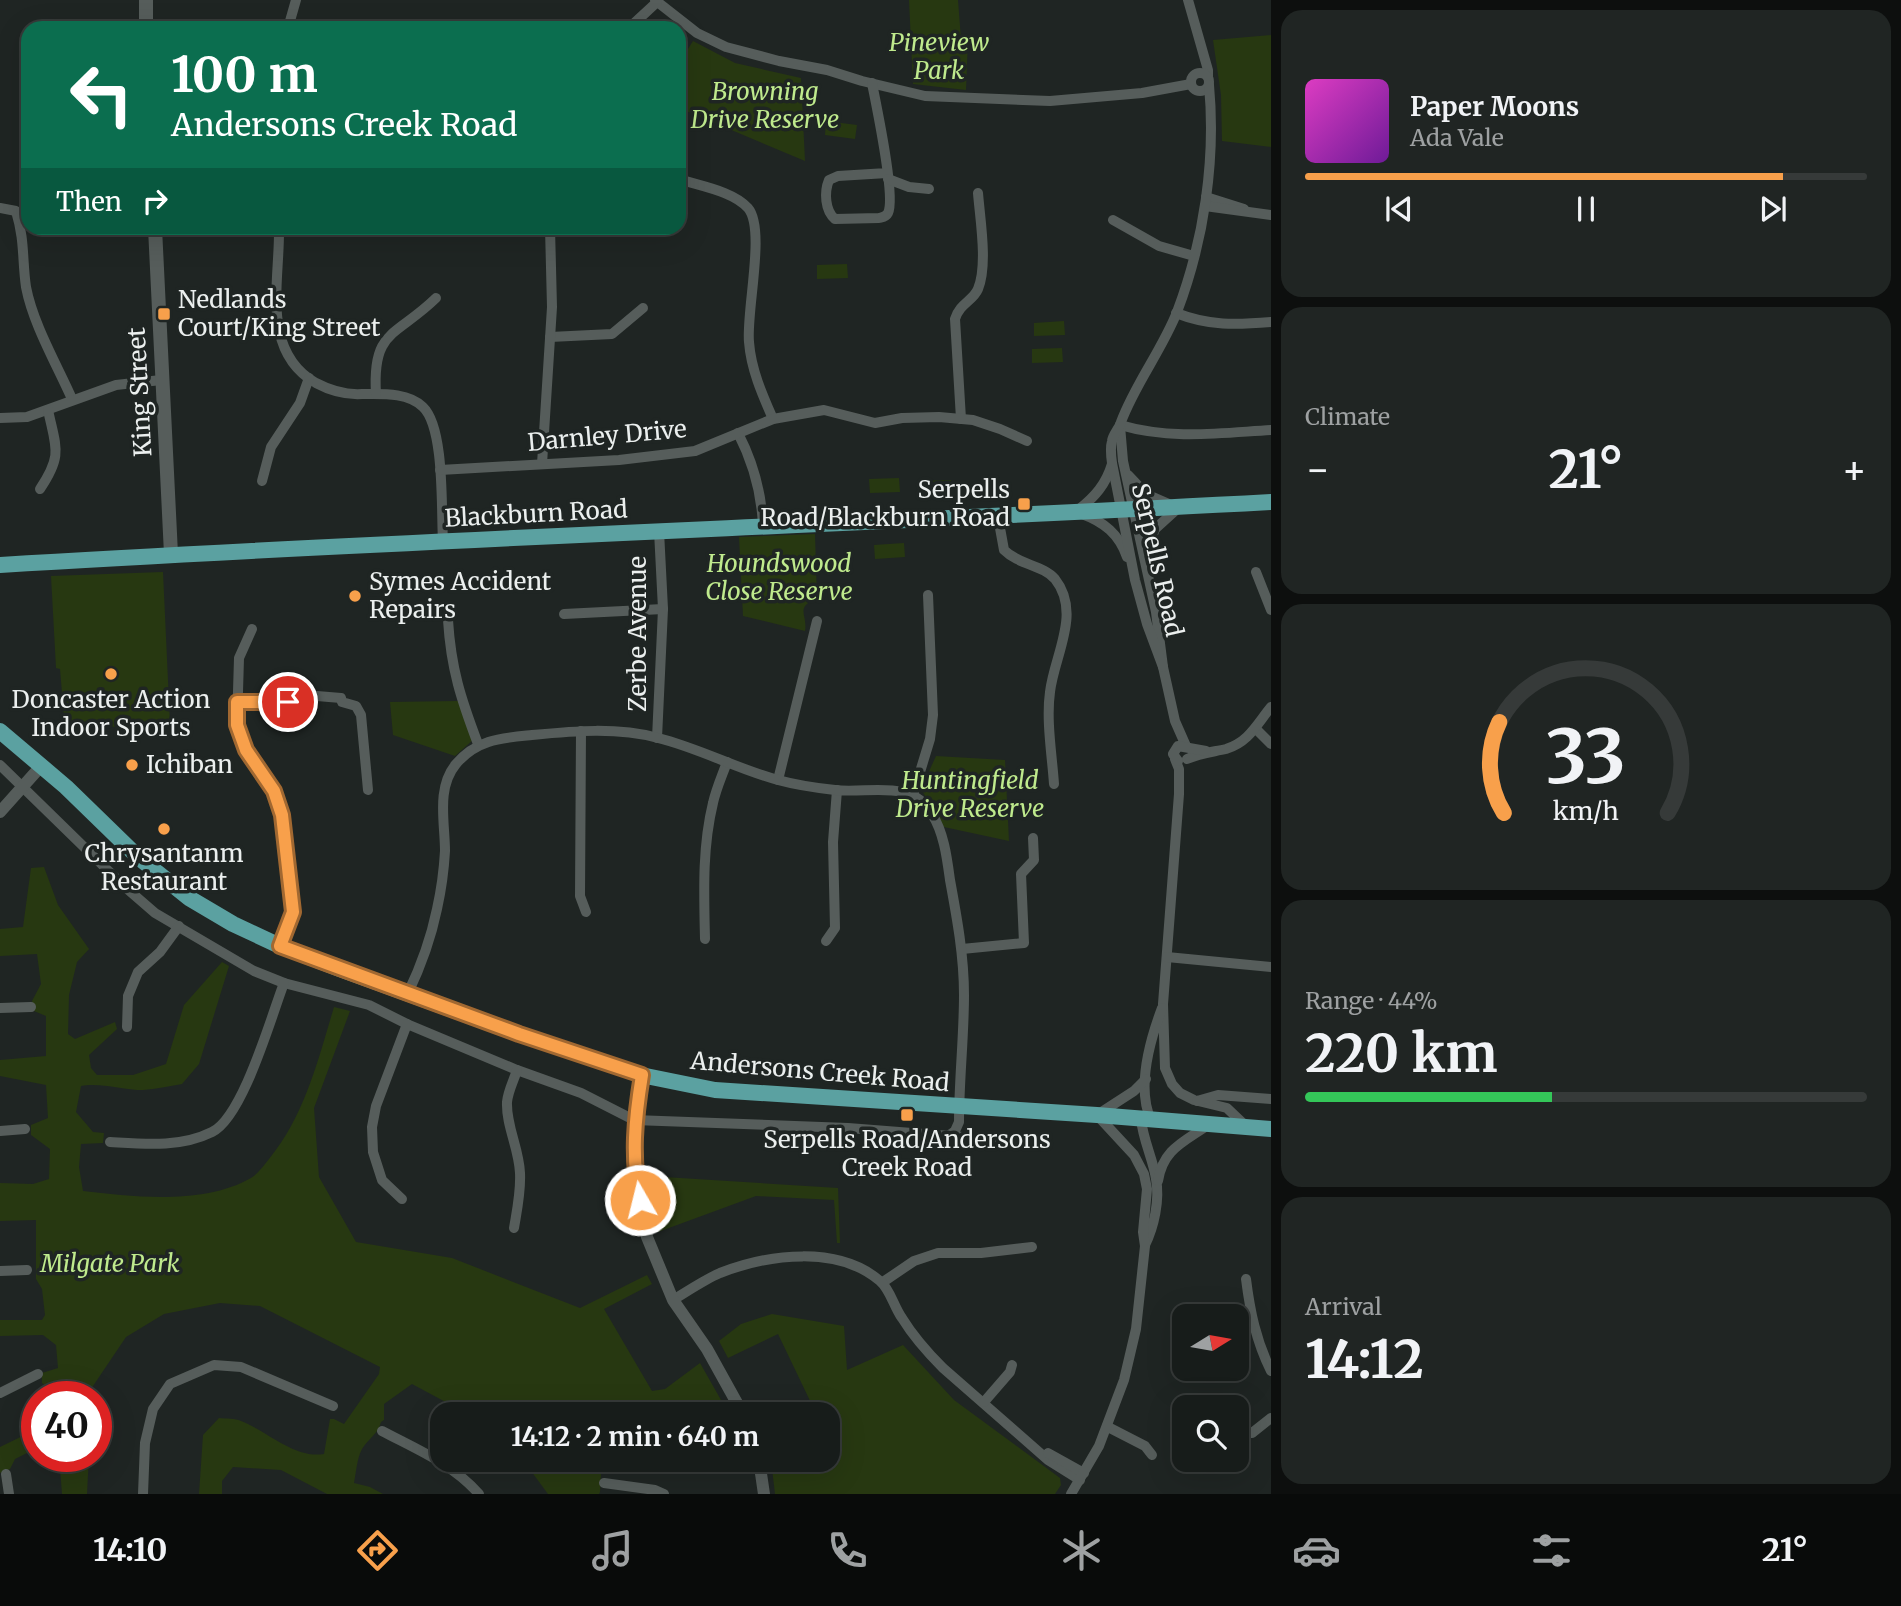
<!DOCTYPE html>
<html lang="en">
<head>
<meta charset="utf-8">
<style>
  body { margin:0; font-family:Merriweather,serif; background:#202523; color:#f1f3f6; height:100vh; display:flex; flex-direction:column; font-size:26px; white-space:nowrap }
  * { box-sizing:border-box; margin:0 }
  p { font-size:23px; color:#9ea1a2 }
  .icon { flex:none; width:38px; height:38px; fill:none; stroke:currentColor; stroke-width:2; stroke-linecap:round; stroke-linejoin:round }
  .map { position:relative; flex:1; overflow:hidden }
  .side { display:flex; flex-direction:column; gap:10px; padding:10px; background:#0d0f0e; width:630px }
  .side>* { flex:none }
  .banner { position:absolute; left:21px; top:21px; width:665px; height:214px; border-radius:21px; box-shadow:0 7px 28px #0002,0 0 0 2px #363a39; background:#0b6e4f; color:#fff; overflow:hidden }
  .needle { width:46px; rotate:79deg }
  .controls { position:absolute; left:1172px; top:1304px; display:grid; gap:14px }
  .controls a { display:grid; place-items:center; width:77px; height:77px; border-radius:14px; background:#171c1a; box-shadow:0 7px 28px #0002,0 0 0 2px #363a39; font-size:35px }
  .speed { position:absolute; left:21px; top:1381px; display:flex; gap:14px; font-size:35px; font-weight:700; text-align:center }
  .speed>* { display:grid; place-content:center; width:91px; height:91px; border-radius:50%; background:#171c1a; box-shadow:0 7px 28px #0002,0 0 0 2px #363a39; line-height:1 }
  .speed .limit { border:10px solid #d22; background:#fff; color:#111 }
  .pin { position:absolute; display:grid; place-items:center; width:60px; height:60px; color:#fff; margin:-30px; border:4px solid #fff; border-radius:50%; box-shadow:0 2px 7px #0007 }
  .me { position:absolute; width:77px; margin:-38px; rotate:352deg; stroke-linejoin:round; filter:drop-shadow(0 0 5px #0008) }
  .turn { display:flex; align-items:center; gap:24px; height:147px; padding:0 35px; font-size:32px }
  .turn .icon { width:91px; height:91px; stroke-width:2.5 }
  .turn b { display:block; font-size:49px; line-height:60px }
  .then { display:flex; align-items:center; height:66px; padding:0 35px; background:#0003; gap:14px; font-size:26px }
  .big { font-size:52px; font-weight:700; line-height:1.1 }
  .side .widget { flex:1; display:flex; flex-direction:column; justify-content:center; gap:10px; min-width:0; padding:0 24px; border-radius:21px; background:#202523 }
  .side .dial { align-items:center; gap:0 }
  .dial svg { height:182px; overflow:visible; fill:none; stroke:#363a39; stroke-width:7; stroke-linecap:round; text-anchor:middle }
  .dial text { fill:#f1f3f6; stroke:none }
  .song { display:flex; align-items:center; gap:21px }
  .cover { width:84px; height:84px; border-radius:10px; background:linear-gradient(135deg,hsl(310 70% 55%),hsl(280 70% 35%)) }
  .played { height:7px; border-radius:4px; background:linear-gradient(90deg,#f8a04b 85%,#363a39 85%) }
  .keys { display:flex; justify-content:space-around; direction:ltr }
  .heat { display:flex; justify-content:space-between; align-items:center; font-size:38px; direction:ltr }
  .charge { height:10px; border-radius:5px; background:linear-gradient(90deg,#34c759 44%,#363a39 0) }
  .trip { position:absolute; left:430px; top:1402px; width:410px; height:70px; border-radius:21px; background:#171c1a; box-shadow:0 7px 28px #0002,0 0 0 2px #363a39; font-weight:700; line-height:70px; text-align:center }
  .tabs { display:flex; height:112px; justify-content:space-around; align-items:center; background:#090b0a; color:#9ea1a2 }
  .tabs .icon { width:49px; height:49px }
  .tabs .on { color:#f8a04b }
  .tabs b { font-size:32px; color:#f1f3f6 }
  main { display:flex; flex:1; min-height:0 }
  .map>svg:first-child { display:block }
  .green { fill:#273811 }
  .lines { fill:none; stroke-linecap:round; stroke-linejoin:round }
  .minor { stroke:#565d5b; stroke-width:10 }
  .tertiary { stroke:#565d5b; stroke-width:12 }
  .secondary { stroke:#565d5b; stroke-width:14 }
  .primary { stroke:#5ba1a1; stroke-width:16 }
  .route-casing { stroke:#a16831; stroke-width:18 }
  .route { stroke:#f8a04b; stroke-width:12 }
  .poi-dot { fill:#f8a04b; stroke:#1f2523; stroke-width:2.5 }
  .labels { text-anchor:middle; stroke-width:7; stroke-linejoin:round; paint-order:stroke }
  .park-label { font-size:24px; font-style:italic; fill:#bfea8d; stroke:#1f2523 }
  .poi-label { font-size:24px; fill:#ebefee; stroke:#1f2523; text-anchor:start }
  .street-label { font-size:24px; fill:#ebefee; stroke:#1f2523 }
</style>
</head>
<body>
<main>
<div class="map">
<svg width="1271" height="1494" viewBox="0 0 1271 1494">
  <rect width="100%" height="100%" fill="#1f2523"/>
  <g class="green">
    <path d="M 909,0 L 958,0 L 961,39 L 968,39 L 966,90 L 913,84 Z"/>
    <path d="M 1271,35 L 1271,147 L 1222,141 L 1221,95 L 1213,40 Z"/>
    <path d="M 693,41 L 735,63 L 801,78 L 805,161 L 679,108 L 679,63 Z"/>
    <path d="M 826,121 L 857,125 L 855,139 L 825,135 Z"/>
    <path d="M 847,264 L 848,278 L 817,279 L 817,265 Z"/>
    <path d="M 1064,321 L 1065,335 L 1034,336 L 1034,323 Z"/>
    <path d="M 1062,348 L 1063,362 L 1032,363 L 1032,349 Z"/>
    <path d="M 899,478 L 900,492 L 870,493 L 869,479 Z"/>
    <path d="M 951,480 L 951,494 L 921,495 L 920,481 Z"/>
    <path d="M 815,534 L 817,599 C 794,607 808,615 805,631 L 743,616 L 739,537 Z"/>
    <path d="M 904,543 L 905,557 L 875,559 L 874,545 Z"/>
    <path d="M 163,572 L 170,724 L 65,729 L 60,669 L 56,668 L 51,576 Z"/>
    <path d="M 458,701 L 474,739 L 455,756 L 393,735 L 390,702 Z"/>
    <path d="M 936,756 L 1005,760 L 1009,841 L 944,827 L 921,789 Z"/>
    <path d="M 44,867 L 58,905 L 89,949 L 77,962 L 69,995 L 68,1034 L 75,1039 L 115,1022 L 117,1029 L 89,1055 L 91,1068 L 97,1075 L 133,1075 L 166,1064 L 184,1005 L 222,962 L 229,966 L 199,1064 L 182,1084 C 169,1086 156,1089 143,1090 C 123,1090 99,1082 81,1086 L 76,1112 L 93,1132 L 104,1133 L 103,1143 L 81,1144 L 79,1167 L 83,1191 C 134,1197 204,1205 251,1178 C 258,1174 264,1165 269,1159 C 305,1115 318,1060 334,1007 L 350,1011 L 314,1108 L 319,1177 L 356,1242 L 452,1258 L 580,1308 L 647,1275 L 652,1284 L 604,1309 L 652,1391 L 665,1389 L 700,1363 L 729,1414 L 468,1414 L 412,1384 L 384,1404 L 384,1420 L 381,1422 C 378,1434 368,1439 362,1449 C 357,1458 356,1473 354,1483 L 370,1487 L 383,1494 L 327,1494 L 281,1470 L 233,1467 L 222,1481 L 222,1494 L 199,1494 L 203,1435 L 219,1418 C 226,1419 235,1418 241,1421 C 267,1431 295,1459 324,1454 L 330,1419 L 334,1419 L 344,1424 L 379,1374 L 380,1367 L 260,1306 L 220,1303 L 164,1314 L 126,1337 L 91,1389 L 90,1396 L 58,1396 L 42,1383 L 42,1373 L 58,1368 L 56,1345 L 43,1335 L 0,1336 L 0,1320 L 42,1320 L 45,1315 L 42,1289 L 36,1279 L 36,1220 L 0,1221 L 0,1183 L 33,1184 L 49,1179 L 50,1149 L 31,1135 L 31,1125 L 48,1118 L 46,1085 L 0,1076 L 0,1060 L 46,1056 L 46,1016 L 34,1011 L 32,1001 L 41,984 L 37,954 L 0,956 L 0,929 L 23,927 L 31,868 Z"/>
    <path d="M 648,1176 L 838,1188 L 840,1243 L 837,1243 L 834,1200 L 756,1196 L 658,1232 Z"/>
    <path d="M 772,1314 L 844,1326 L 847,1370 L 903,1345 L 954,1400 L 1060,1478 L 1061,1485 L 1055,1494 L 775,1494 L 771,1460 L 828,1460 L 828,1414 L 805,1414 L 813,1407 L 778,1334 L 728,1358 L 719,1341 L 741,1324 Z"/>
    <path d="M 37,1429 L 37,1448 L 15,1459 L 10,1469 L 0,1473 L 0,1447 Z"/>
    <path d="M 59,1456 L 89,1456 L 87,1494 L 62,1494 Z"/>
    <path d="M 523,1460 L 595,1460 L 601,1474 L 600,1492 L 599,1494 L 548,1494 Z"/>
  </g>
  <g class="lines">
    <g class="minor">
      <path d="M 655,0 L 697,33 L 726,47 L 779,61 L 827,70 L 862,81 L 925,96 L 1050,101 L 1142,93 L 1191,84"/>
      <path d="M 1188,0 L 1208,70 L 1208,77"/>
      <path d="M 288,28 L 296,0"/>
      <path d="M 629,28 L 657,2"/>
      <circle cx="1200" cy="82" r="9"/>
      <path d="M 872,83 C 876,104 896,197 888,213 C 886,217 883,217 879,218 L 835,219 C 825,211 824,192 829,180 L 838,176 L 887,173"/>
      <path d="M 679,179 C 700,186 733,191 748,208 C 766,229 746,311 749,342 C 751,369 762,394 773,419"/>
      <path d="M 888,179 L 909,187 L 929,189"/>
      <path d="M 1206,197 L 1244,209"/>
      <path d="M 1205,206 L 1271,215"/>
      <path d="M 0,208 L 16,211 C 25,241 22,259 26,287 C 33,324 57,365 72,399"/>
      <path d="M 1113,220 L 1159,246 L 1194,256"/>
      <path d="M 279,228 C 280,281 260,351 316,383 C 331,391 345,395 362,394 C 381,394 408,392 423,407 C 445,428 441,510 443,541"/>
      <path d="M 279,230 L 296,228"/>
      <path d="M 1176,313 C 1209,326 1236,325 1271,322"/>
      <path d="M 550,337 L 612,334 L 643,308"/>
      <path d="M 376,394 C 372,329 396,337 436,298"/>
      <path d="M 0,418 L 27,417 L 116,385 L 161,380"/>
      <path d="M 961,419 L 955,319 C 960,303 973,301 978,289 C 988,265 980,219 978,193"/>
      <path d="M 1120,425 C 1171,440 1220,433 1271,430"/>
      <path d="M 1120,426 L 1123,461 L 1156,612 L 1163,667 L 1175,721 L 1186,746"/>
      <path d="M 738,433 C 754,464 762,494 763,528"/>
      <path d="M 542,464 L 552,307 L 550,228"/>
      <path d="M 440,470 L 619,460 L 695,451 L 773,419 L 824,410 L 875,423 L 902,418 L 939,417 L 973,420 L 1000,429 L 1027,441"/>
      <path d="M 1128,475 L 1146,494 L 1169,504"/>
      <path d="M 262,481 L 271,447 L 300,403 L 309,378"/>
      <path d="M 40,489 C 63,455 56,448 48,410"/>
      <path d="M 1078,510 C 1095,497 1106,484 1112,464"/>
      <path d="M 1082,514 C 1104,522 1119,534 1127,557"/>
      <path d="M 998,517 L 1004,550 C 1019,565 1043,565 1055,579 C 1082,613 1054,656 1050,692 C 1046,720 1052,755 1054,784"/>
      <path d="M 1145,555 L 1155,529 L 1177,509"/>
      <path d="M 1256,572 L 1271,610"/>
      <path d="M 564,614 L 663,609"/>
      <path d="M 448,620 C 451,669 461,699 478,744"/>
      <path d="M 252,629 L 239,658 L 237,725 L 246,750 L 274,791 L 282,815 L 293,912 L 280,946"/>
      <path d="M 1163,667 L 1147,624 L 1135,580 L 1112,463 C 1111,456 1110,448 1112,441 C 1113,434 1119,429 1121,422 C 1135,384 1162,350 1177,312 C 1204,241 1216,160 1209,85"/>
      <path d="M 237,702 L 288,702 L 317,696 L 341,698 L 342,702 L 356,706 L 361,715 L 368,790"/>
      <path d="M 1256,729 L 1271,744"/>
      <path d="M 581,731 L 580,896 L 586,912"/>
      <path d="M 657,738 L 663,609 L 659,531"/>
      <path d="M 1175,759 L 1179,769 L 1179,794 L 1163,1004 L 1165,1068 L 1172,1084 L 1180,1093 L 1194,1100 L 1227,1108 L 1247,1127"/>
      <path d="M 1187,759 C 1200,753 1213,752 1226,749 C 1249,742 1257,724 1271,707"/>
      <path d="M 1178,761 L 1173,754 L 1178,746 L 1206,751"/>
      <path d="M 0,765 L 125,887 L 155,913 L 254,971 L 284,983 L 369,1005 L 407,1024 L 517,1070 L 581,1093 L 634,1120 L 848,1128 L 1027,1142"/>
      <path d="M 778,780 L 817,621"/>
      <path d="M 913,795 L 930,739 L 933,715 L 928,595"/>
      <path d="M 705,939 C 704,894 702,848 713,803 C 716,789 722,776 727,762"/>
      <path d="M 826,941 L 835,928 L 833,842 L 837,790"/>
      <path d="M 962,949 L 1024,943 L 1021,874 L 1034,860 L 1033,838"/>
      <path d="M 1167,957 L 1271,967"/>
      <path d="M 408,993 C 421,966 431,938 437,909 C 441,891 444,869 445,851 C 445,823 436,788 456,764 C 477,739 502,738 532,735 C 574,731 617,727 658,738 C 699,748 737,769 778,780 C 796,785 817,788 835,790 C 869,794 911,778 932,814 C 944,833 947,858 950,880 C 957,918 964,956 964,995 C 964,1037 959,1080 959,1122 L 955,1131 L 948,1136"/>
      <path d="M 0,1008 L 31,1007"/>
      <path d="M 127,1027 L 128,996 L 138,972 L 160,952 L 179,926"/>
      <path d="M 1197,1101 L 1218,1095 L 1271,1099"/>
      <path d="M 1141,1119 C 1143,1140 1153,1159 1156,1179 C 1160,1200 1154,1227 1145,1245"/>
      <path d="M 1151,1120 C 1136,1087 1150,1040 1162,1008"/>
      <path d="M 0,1131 L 25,1129"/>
      <path d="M 110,1142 C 143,1144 180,1148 212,1132 C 243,1117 271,1017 284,983"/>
      <path d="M 1158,1181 C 1163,1149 1184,1142 1208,1125"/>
      <path d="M 402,1199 L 382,1180 L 373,1152 L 372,1127 L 376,1106 L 407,1024"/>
      <path d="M 514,1228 C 517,1210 521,1192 520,1173 C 519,1148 506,1126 507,1102 C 508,1091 514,1080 517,1070"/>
      <path d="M 0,1271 L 27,1270"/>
      <path d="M 1246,1279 C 1250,1311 1256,1341 1271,1371"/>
      <path d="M 883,1282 L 914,1261 L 938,1253 L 981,1253 L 1032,1247"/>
      <path d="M 673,1300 C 688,1291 704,1280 720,1273 C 769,1254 838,1245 880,1281 C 890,1289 894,1307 902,1318 C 913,1336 928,1353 943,1368 L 1048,1460 L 1080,1480"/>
      <path d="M 0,1393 L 38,1374"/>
      <path d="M 984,1402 L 1010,1372 L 1012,1365"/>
      <path d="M 1108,1427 L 1145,1446 L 1152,1455"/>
      <path d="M 382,1431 C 416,1449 453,1464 479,1494"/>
      <path d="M 1252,1433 L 1271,1418"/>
      <path d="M 1048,1453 L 1084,1473"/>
      <path d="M 6,1474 L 9,1494"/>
      <path d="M 604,1483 L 655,1490 L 664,1494"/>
      <path d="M 143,1494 L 145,1443 L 153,1409 L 170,1384 L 214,1365 L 241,1367 L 333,1406"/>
      <path d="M 1071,1494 L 1099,1446 L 1124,1380 L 1136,1329 L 1145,1246 L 1143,1232 L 1147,1189 L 1144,1174 L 1134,1155 L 1097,1115 L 1134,1091 L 1146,1079"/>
    </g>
    <g class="tertiary">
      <path d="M 0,812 L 42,765"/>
      <path d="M 641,1075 L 634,1120 L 633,1144 L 636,1181 L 647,1237 L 673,1300 L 707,1349 L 743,1414"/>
      <path d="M 759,1460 L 764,1494"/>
    </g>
    <g class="secondary">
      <path d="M 146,28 L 146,0"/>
      <path d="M 155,228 L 171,554"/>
    </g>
    <g class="primary">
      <path d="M 0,565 C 423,539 847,525 1271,502"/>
      <path d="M 0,731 L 66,787 L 138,857 L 189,898 L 233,924 L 280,946 L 340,969 L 519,1034 L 641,1075 L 715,1090 L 1097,1115 L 1271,1129"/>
    </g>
  </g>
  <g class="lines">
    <g class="route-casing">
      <path id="route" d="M 288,702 L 237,702 L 237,725 L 246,750 L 274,791 L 282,815 L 293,912 L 280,946 L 519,1034 L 642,1075 C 635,1118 631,1157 640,1200"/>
    </g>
    <use href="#route" class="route"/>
  </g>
  <g class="poi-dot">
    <rect x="157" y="307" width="14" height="14" rx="3.5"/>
    <rect x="1017" y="497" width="14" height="14" rx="3.5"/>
    <circle cx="355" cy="596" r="7"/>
    <circle cx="111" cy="674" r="7"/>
    <circle cx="132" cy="765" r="7"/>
    <circle cx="164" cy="829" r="7"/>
    <rect x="900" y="1108" width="14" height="14" rx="3.5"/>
  </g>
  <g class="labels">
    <g class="park-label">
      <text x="939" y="51">Pineview<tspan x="939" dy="28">Park</tspan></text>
      <text x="765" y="100">Browning<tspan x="765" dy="28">Drive Reserve</tspan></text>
      <text x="779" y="572">Houndswood<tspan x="779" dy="28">Close Reserve</tspan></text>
      <text x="970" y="789">Huntingfield<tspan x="970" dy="28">Drive Reserve</tspan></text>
      <text x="110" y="1272">Milgate Park</text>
    </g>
    <g class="poi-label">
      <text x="178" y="308">Nedlands<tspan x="178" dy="28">Court/King Street</tspan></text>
      <text x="1010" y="498" text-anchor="end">Serpells<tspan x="1010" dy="28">Road/Blackburn Road</tspan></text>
      <text x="369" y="590">Symes Accident<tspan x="369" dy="28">Repairs</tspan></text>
      <text x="111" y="708" text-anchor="middle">Doncaster Action<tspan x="111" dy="28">Indoor Sports</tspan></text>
      <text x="146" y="773">Ichiban</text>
      <text x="164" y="862" text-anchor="middle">Chrysantanm<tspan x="164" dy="28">Restaurant</tspan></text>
      <text x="907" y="1148" text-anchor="middle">Serpells Road/Andersons<tspan x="907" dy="28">Creek Road</tspan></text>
    </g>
    <g class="street-label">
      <text transform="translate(140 392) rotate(-93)" y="8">King Street</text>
      <text transform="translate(607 436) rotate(-5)" y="8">Darnley Drive</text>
      <text transform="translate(536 514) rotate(-3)" y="8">Blackburn Road</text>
      <text transform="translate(1157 560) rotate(77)" y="8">Serpells Road</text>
      <text transform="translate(638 634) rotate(-90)" y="8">Zerbe Avenue</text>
      <text transform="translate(820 1072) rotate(5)" y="8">Andersons Creek Road</text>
    </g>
  </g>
</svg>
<div class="controls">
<a><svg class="needle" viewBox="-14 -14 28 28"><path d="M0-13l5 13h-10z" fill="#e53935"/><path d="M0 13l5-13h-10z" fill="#9ea1a2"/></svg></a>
<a><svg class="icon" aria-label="search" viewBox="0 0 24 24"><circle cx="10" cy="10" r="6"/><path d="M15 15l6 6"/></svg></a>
</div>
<div class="speed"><div class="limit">40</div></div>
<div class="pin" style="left:288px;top:702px;background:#d93025"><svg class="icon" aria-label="arrive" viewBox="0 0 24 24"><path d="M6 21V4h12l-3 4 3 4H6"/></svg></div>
<svg class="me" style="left:640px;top:1200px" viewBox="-20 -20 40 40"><circle r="17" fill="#f8a04b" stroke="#fff" stroke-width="3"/><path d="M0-11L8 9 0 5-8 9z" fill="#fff"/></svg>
<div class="trip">14:12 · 2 min · 640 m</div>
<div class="banner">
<div class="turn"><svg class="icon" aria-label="left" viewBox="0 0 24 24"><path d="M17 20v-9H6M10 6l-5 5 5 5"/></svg><div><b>100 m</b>Andersons Creek Road</div></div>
<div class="then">Then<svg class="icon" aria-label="right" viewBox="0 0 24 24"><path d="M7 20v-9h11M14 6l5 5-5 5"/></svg></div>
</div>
</div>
<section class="side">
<div class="widget">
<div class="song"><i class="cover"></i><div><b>Paper Moons</b><p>Ada Vale</p></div></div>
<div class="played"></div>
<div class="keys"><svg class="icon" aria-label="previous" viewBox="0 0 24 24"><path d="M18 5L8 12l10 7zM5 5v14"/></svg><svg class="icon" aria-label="pause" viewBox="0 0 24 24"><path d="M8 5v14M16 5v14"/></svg><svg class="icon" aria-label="next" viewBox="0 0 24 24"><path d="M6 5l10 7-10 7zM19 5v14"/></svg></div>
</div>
<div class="widget"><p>Climate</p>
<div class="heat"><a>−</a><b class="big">21°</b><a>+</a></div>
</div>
<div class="widget dial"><svg viewBox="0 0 100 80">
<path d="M14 69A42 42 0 1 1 86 69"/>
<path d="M14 69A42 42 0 0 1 12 29" stroke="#f8a04b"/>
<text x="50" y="56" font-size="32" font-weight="700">33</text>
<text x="50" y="72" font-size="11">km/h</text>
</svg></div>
<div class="widget"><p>Range · 44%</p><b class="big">220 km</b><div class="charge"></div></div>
<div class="widget"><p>Arrival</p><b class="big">14:12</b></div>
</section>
</main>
<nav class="tabs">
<b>14:10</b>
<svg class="icon on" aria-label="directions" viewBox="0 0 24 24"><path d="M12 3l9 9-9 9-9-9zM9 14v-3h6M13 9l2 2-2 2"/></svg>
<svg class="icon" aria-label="music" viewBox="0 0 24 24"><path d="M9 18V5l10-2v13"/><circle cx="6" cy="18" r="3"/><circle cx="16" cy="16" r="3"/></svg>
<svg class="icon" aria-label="phone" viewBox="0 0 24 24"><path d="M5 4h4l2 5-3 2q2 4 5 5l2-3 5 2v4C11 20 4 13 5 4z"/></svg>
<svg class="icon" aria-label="climate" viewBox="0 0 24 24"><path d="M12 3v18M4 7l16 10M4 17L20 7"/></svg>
<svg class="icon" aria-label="car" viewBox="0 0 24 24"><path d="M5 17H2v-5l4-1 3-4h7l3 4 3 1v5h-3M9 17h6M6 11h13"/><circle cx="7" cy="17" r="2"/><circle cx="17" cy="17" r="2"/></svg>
<svg class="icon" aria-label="filters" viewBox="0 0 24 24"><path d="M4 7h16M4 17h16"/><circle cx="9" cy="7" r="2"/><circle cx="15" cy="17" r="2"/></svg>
<b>21°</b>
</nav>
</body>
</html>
